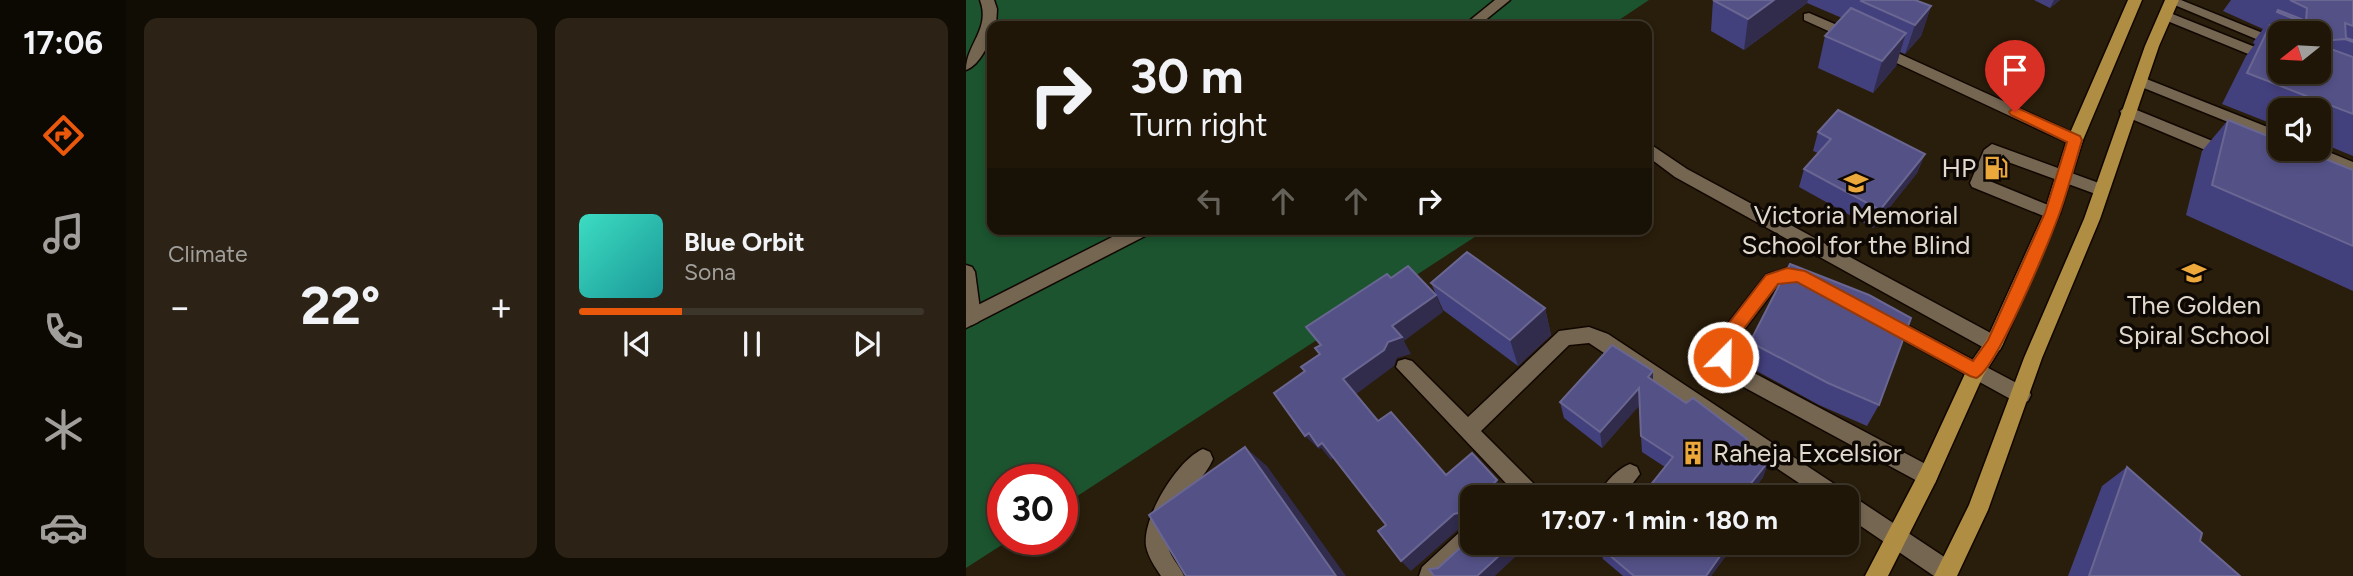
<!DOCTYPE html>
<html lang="en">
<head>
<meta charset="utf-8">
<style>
  body { margin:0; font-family:Figtree,sans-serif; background:#2c2316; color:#f1f3f6; height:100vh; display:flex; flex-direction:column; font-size:26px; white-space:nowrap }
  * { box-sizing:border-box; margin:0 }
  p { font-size:23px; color:#a19f9c }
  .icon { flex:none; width:38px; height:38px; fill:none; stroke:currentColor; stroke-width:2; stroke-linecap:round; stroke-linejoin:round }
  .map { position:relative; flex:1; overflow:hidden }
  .sheet { display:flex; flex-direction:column; gap:18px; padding:18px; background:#110c04; width:840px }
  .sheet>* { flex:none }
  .banner { position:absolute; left:21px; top:21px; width:665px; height:214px; border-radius:14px; box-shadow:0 4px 10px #0003,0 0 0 2px #3c3529; background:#1f1608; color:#f1f3f6; overflow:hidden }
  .needle { width:46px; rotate:252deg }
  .tools { position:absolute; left:1302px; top:21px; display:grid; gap:14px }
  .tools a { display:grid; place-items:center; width:63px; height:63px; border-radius:14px; background:#1f1608; box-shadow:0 4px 10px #0003,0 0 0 2px #3c3529; font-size:35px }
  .speed { position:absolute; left:21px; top:464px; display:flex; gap:14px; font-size:35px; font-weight:700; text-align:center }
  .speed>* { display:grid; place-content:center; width:91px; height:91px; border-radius:50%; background:#1f1608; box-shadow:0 4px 10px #0003,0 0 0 2px #3c3529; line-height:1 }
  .speed .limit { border:10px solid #d22; background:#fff; color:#111 }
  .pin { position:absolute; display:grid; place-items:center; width:60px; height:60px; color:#fff; margin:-72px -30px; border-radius:50% 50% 50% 0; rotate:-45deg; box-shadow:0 0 7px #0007 }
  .pin .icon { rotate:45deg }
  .me { position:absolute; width:77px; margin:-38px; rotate:23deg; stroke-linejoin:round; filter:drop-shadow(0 0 5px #0008) }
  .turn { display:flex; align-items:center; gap:24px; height:147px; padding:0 28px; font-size:32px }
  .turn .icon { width:91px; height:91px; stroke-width:2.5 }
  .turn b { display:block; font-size:49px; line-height:60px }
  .lanes { display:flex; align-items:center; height:66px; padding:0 28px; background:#0003; justify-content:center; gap:35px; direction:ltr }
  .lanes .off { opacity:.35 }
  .big { font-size:52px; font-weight:700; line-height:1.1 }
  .sheet .card { flex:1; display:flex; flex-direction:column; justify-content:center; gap:10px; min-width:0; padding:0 24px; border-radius:14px; background:#2c2316 }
  .song { display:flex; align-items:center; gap:21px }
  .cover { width:84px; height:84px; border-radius:10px; background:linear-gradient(135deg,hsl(170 70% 55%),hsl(180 70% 35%)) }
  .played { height:7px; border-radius:4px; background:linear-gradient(90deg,#ea580c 30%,#3c3529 30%) }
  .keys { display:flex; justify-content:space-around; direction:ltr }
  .heat { display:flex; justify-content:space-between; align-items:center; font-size:38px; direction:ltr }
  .sheet .tiles { flex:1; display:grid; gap:18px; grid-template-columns:repeat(2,1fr) }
  .trip { position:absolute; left:494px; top:485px; width:399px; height:70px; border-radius:14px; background:#1f1608; box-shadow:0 4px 10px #0003,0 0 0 2px #3c3529; font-weight:700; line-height:70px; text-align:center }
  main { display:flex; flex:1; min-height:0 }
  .tab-bar { display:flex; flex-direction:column; width:126px; justify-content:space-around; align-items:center; background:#0c0903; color:#a19f9c }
  .tab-bar .icon { width:49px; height:49px }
  .tab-bar .current { color:#ea580c }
  .tab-bar b { font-size:32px; color:#f1f3f6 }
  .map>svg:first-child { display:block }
  .green { fill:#1b542f }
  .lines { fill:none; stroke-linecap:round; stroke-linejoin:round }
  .service-casing { stroke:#110700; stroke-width:3 }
  .minor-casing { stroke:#110700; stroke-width:3 }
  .primary-casing { stroke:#110700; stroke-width:3 }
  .service { fill:#756652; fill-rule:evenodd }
  .minor { fill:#756652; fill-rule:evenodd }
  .primary { fill:#af8d43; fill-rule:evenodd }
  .wall { fill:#43407e; fill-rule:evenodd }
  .shaded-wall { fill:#312b4c }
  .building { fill:#545187; stroke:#6a6692; stroke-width:2 }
  .route { fill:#ea580c; stroke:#983908; stroke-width:2 }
  .labels { text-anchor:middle; stroke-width:7; stroke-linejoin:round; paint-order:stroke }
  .poi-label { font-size:26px; fill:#e1d9ce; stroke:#0d0803 }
</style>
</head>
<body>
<main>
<nav class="tab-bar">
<b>17:06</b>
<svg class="icon current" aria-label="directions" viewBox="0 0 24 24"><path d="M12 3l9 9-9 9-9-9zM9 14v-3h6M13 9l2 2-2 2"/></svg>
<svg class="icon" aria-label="music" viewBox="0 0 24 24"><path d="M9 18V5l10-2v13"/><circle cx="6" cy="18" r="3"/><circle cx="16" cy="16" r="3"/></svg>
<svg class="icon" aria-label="phone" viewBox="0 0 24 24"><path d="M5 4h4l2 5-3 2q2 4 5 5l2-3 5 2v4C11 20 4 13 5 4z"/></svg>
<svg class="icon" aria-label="climate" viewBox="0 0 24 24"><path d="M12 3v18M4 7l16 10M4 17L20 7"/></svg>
<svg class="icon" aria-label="car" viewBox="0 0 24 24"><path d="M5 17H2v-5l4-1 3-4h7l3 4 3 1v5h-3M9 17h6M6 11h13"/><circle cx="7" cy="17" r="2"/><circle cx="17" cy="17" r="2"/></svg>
</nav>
<section class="sheet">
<div class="tiles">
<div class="card"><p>Climate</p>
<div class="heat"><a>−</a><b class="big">22°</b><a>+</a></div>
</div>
<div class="card">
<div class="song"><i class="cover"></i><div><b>Blue Orbit</b><p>Sona</p></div></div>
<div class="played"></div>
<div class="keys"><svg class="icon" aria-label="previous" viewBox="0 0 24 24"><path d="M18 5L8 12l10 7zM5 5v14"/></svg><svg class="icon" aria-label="pause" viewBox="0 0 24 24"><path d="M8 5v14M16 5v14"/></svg><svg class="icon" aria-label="next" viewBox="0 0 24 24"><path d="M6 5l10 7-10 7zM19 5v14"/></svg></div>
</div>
</div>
</section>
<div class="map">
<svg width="1387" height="576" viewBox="0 0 1387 576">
  <rect width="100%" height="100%" fill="#291d0b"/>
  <path class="green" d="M 0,0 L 683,0 L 644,26 L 26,26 L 26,229 L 521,229 L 96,506 L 96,480 L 37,480 L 37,539 L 45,539 L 0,568 Z"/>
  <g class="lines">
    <g class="service-casing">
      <g id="service">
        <path d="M 14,0 L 28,0 L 31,9 L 30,26 L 26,26 C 26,41 14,65 0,70 C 0,44 25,29 14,0 Z"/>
        <path d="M 1215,0 L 1314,40 L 1314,49 L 1199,1 Z"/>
        <path d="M 1199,11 L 1314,57 L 1314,67 L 1194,18 L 1194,12 Z"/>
        <path d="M 843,13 L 892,34 L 894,37 L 892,40 L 882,40 L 838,20 L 838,14 Z"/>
        <path d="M 912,44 L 1114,136 L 1117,140 L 1109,145 L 1104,144 L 907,52 L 907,46 Z"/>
        <path d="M 1173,76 L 1314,132 L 1314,143 L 1168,84 L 1168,78 Z"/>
        <path d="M 1161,106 L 1266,149 L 1269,153 L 1261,159 L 1256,157 L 1156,115 L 1154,111 Z"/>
        <path d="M 681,142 L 721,169 L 1034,338 L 1037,344 L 1034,350 L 1028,352 L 1022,350 L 709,177 L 681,156 Z"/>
        <path d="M 1026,144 L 1141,186 L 1143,190 L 1135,196 L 1031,158 L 1021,180 L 1092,209 L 1094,213 L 1086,219 L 1080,217 L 1006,187 L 1004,183 L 1018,150 Z"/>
        <path d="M 1353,148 L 1387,162 L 1387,174 L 1336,153 L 1333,149 Z"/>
        <path d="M 0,265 L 6,267 L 9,272 L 15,317 L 12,322 L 6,325 L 0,323 Z"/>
        <path d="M 237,449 L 244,452 L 247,459 C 235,488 193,509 202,546 C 204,557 214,566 218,576 L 195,576 C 189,567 182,557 180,546 C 176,518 211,460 237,449 Z"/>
      </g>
    </g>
    <g class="minor-casing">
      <g id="minor">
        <path d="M 529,0 L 544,0 L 512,26 L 497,26 Z"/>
        <path d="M 162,229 L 185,229 L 183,234 L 0,328 L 0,311 Z"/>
        <path d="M 821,268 L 846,274 L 849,279 L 846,284 C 835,288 824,281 812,285 L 768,343 L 766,355 L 775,366 L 969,469 L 972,476 L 969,483 L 962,486 L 955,483 L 761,378 L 748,357 L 753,335 L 800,275 Z"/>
        <path d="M 920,314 L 1062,389 L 1065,395 L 1062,401 L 1055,404 L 1048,401 L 914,327 L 911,322 L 914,317 Z"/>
        <path d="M 623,327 L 642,334 L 989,564 L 992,572 L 990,576 L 968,576 L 880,516 L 880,497 L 854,497 L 623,343 L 603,345 L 515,431 L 574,490 L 577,497 L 553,497 L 430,367 L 432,361 L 439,359 L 446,361 L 502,417 L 593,331 Z"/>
        <path d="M 664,464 L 671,467 L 674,474 L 656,497 L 632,497 C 637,484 651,469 664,464 Z"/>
        <path d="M 506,525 L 506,542 L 514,544 L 479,576 L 453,576 L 456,567 L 498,528 Z"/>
      </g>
    </g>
    <g class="primary-casing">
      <g id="primary">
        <path d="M 1162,0 L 1176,0 L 1117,140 L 1094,213 L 1037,344 L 1017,376 L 969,483 L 922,576 L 899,576 L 955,469 L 1003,365 L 1021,339 L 1078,213 L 1101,140 Z"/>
        <path d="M 1199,0 L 1213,0 L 1193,46 L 1134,219 L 1076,358 L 1022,510 L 991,576 L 968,576 L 1003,505 L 1058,358 L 1118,219 L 1179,46 Z"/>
      </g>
    </g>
    <use href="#service" class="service"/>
    <use href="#minor" class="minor"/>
    <use href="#primary" class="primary"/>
  </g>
  <g class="wall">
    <path d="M 747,0 L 949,0 L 965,6 L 955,36 L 939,54 L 934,52 L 930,66 L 907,93 L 852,68 L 859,36 L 876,18 L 841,3 L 778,50 L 745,31 Z"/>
    <path d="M 1068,0 L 1094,0 L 1084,8 Z"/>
    <path d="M 1265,0 L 1387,0 L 1387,156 L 1353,142 L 1353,110 L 1314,110 L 1314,127 L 1256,104 L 1280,56 L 1289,44 L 1287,43 L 1288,41 L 1297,29 L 1257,11 ZM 1314,33 L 1353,33 L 1314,72 Z"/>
    <path d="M 1262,120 L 1387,170 L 1387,291 L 1220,215 L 1236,151 Z"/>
    <path d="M 852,132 L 959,154 L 951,173 L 907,228 L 833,187 L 838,169 L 852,153 L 847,151 Z"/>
    <path d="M 465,283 L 579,308 L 585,335 L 552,366 L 477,310 Z"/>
    <path d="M 784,342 L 913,405 L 901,426 L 853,405 L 780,365 Z"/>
    <path d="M 687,381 L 802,462 L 797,477 L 782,497 L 675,497 L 699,467 L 676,452 L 673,405 L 636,448 L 598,418 L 594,402 Z"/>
    <path d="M 1161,467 L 1234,541 L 1274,576 L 1102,576 L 1136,486 Z"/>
    <path d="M 637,542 L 770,542 L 745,576 L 657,576 L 637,559 L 634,547 Z"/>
  </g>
  <g class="shaded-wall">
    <path d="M 808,0 L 842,0 L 841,3 L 778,50 L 782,19 Z"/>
    <path d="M 1088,0 L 1094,0 L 1084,8 Z"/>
    <path d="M 965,6 L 955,36 L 939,54 L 949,25 Z"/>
    <path d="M 940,33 L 930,66 L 907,93 L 916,61 Z"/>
    <path d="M 959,154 L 951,173 L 907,228 L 914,210 Z"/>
    <path d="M 470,295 L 477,312 L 438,341 L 445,354 L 431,358 L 428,366 L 389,395 L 377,379 L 426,326 Z"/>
    <path d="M 579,308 L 585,335 L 552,366 L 544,340 Z"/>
    <path d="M 687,371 L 687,389 L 682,377 Z"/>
    <path d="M 673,388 L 674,405 L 636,448 L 634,432 Z"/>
    <path d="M 343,433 L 356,443 L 369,457 L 365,460 L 355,448 L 353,449 L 339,436 Z"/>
    <path d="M 279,447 L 301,466 L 380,576 L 370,576 Z"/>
    <path d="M 802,462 L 797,477 L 782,497 L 774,497 Z"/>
    <path d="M 531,480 L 537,493 L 533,496 L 527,484 Z"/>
    <path d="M 500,511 L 506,523 L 496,526 L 445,571 L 435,561 L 488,514 Z"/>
    <path d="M 548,542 L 565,542 L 529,576 L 511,576 Z"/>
    <path d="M 764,542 L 770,542 L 745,576 L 740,576 Z"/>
  </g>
  <g class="building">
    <path d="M 747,0 L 808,0 L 782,19 Z"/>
    <path d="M 896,0 L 949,0 L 965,6 L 949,25 L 895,1 Z"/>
    <path d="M 1324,0 L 1387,0 L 1387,26 L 1379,23 L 1380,38 L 1387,40 L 1387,42 L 1379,39 L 1355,41 L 1359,47 L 1387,57 L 1387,114 L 1281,73 L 1304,25 L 1325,33 L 1314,33 L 1314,72 L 1353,72 L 1353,33 L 1342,33 L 1341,24 L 1311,12 L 1312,10 L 1340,21 L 1341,8 Z"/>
    <path d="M 885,8 L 940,33 L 916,61 L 859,36 Z"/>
    <path d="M 872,110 L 959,154 L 914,210 L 838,169 L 865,139 L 852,132 Z"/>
    <path d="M 1262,120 L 1314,141 L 1314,149 L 1334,149 L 1387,170 L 1387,246 L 1246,185 Z"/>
    <path d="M 501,252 L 579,308 L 544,340 L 465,283 Z"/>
    <path d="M 824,264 L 903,295 L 945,318 L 913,405 L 862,383 L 784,342 Z"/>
    <path d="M 442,266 L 470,295 L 426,326 L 436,337 L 422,342 L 418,350 L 377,379 L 412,421 L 425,412 L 480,475 L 506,453 L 531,480 L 527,484 L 539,497 L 506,497 L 506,530 L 501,529 L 500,511 L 488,514 L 435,561 L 412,531 L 420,525 L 356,443 L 352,446 L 343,433 L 339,436 L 308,393 L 339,371 L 335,367 L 354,354 L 349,348 L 355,345 L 340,327 L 421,274 L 425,278 Z"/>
    <path d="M 646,345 L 687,371 L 682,377 L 720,403 L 727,398 L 781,439 L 777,444 L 802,462 L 774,497 L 675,497 L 707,457 L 675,436 L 673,388 L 634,432 L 594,402 Z"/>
    <path d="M 279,447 L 370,576 L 220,576 L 183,515 Z"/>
    <path d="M 1161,467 L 1236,533 L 1234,541 L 1274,576 L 1123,576 Z"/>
    <path d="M 506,537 L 506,542 L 548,542 L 511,576 L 468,576 L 463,569 L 472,568 Z"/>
    <path d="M 637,542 L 764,542 L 740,576 L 668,576 L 634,547 Z"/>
  </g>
  <path class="route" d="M 1049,107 L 1114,136 L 1116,140 C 1109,164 1102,189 1094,212 C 1084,239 1030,371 1010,378 L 1004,376 L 831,282 L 812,284 L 767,343 L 763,363 L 757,365 L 751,363 L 749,357 L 753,336 L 800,275 L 821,268 L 839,271 L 1007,361 L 1022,340 L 1079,213 L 1101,142 L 1045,115 L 1043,112 Z"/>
  <defs>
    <g id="fuel-bare" transform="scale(1.89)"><path d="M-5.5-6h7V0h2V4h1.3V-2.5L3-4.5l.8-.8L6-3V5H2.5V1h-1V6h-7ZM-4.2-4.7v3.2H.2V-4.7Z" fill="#eda83b" stroke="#0d0803" stroke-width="2.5" paint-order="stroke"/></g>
    <g id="school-bare" transform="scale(1.89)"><path d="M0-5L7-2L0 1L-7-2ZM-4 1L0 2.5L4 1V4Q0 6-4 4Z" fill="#eda83b" stroke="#0d0803" stroke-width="2.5" paint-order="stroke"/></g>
    <g id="building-bare" transform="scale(1.89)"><path d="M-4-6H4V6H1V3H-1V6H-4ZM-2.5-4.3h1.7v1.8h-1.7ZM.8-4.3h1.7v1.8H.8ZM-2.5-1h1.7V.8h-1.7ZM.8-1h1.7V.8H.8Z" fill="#eda83b" stroke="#0d0803" stroke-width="2.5" paint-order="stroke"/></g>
  </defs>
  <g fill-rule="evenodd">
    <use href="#fuel-bare" x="1030" y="168"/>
    <use href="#school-bare" x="890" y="183"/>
    <use href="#school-bare" x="1228" y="273"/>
    <use href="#building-bare" x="727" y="453"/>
  </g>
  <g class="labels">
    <g class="poi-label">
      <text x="1010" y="177" text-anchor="end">HP</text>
      <text x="890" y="224">Victoria Memorial<tspan x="890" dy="30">School for the Blind</tspan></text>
      <text x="1228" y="314">The Golden<tspan x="1228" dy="30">Spiral School</tspan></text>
      <text x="747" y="462" text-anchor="start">Raheja Excelsior</text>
    </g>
  </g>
</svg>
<div class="tools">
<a><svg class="needle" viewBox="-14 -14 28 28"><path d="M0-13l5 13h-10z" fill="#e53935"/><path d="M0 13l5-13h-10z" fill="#a19f9c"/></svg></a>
<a><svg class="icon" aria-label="sound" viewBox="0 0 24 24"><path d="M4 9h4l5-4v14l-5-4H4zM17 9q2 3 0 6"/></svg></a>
</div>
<div class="speed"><div class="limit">30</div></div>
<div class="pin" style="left:1049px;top:112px;background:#d93025"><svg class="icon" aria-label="arrive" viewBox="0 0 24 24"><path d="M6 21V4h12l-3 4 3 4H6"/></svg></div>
<svg class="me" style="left:757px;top:357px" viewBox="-20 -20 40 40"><circle r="17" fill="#ea580c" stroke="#fff" stroke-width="3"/><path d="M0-11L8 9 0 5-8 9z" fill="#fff"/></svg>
<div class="trip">17:07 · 1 min · 180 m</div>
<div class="banner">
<div class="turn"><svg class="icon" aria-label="right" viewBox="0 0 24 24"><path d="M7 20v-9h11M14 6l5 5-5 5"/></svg><div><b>30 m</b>Turn right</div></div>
<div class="lanes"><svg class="icon off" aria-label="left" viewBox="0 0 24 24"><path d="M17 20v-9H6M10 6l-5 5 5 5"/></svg><svg class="icon off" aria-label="ahead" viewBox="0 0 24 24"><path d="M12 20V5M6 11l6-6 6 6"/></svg><svg class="icon off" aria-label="ahead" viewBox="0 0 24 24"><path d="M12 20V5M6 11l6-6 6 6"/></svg><svg class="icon" aria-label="right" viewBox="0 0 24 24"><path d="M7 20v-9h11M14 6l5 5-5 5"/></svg></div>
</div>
</div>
</main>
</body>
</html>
